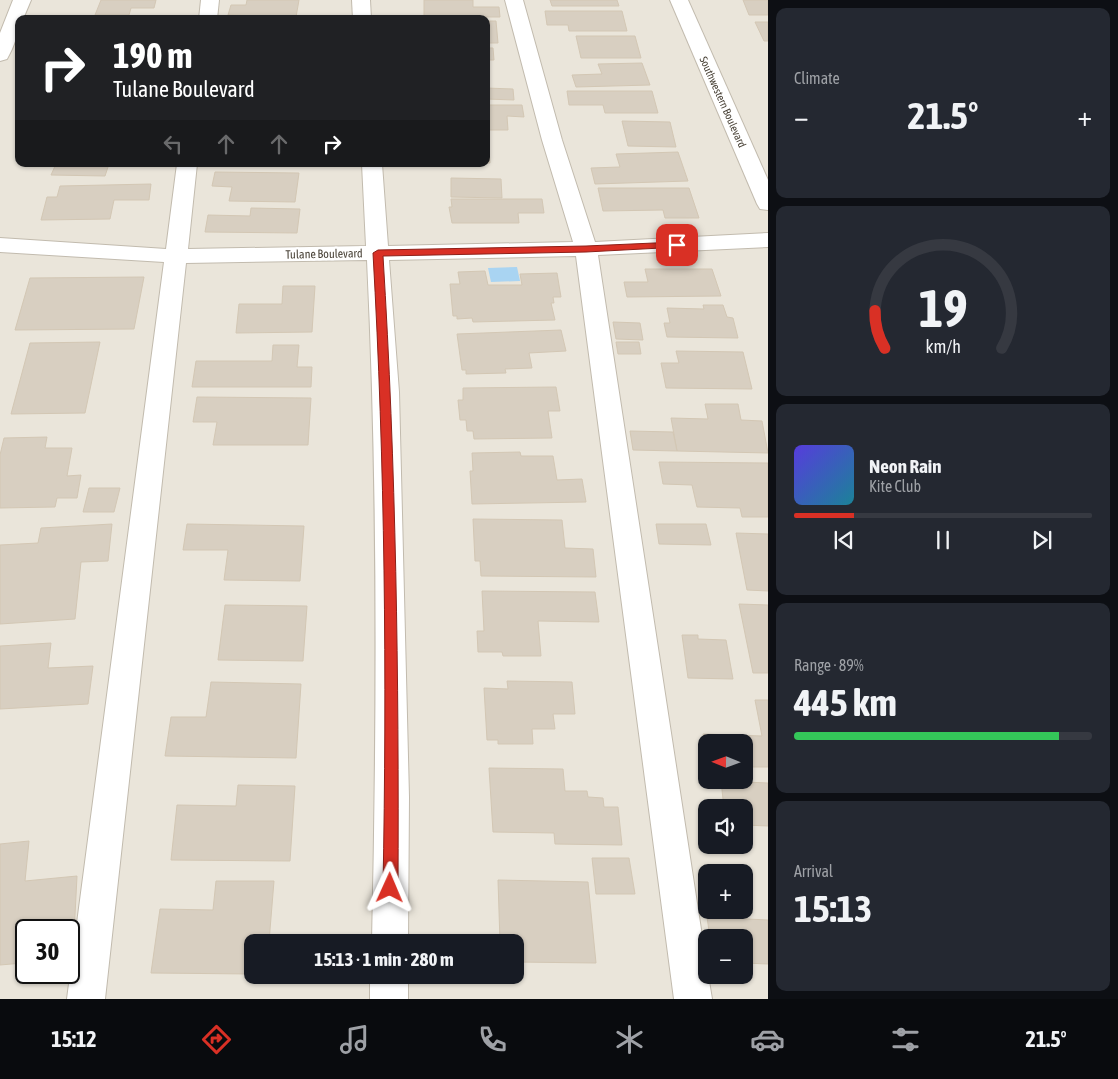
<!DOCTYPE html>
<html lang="en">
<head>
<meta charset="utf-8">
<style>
  body { margin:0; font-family:"Asap Condensed",sans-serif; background:#242831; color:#f1f3f6; height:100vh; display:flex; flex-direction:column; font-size:19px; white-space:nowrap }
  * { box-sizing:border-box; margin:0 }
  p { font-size:16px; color:#9ea1a6 }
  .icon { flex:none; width:28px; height:28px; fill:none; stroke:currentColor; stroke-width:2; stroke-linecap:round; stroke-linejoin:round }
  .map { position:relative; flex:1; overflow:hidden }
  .sheet { display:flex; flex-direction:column; gap:8px; padding:8px; background:#0d0f14; width:350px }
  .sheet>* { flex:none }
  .guide { position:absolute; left:15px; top:15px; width:475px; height:152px; border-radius:10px; box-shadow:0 1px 4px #0004; background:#202124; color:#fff; overflow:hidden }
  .needle { width:32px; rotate:271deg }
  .controls { position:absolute; left:698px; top:734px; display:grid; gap:10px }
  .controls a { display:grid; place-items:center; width:55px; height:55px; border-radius:10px; background:#171b24; box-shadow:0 1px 4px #0004; font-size:25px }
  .speed { position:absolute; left:15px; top:919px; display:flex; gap:10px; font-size:25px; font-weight:700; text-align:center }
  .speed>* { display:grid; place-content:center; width:65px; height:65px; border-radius:50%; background:#171b24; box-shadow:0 1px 4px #0004; line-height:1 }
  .speed .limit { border:2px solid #111; border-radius:8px; background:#fff; color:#111 }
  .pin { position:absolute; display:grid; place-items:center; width:42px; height:42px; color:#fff; margin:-21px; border-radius:10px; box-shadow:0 2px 8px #0006 }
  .me { position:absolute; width:55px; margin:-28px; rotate:1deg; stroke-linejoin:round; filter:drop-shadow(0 0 4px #0008) }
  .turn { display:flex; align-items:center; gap:18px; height:105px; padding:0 15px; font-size:22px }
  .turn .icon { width:65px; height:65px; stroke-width:2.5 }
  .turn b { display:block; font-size:35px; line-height:42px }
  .lanes { display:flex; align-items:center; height:48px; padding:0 15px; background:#0003; justify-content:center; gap:25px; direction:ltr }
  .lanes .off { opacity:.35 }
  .big { font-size:38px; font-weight:700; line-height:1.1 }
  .sheet .widget { flex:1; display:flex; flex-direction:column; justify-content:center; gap:8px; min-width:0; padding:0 18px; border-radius:10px; background:#242831 }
  .sheet .dial { align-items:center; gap:0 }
  .dial svg { height:130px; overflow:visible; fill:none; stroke:#363941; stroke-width:7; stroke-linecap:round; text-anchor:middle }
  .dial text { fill:#f1f3f6; stroke:none }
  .song { display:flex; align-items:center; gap:15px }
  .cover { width:60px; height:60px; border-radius:8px; background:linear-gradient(135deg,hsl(250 70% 55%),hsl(190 70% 35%)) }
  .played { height:5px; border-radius:2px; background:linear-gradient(90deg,#d93025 20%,#363941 20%) }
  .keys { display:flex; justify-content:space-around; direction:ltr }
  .heat { display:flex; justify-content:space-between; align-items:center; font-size:28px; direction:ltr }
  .charge { height:8px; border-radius:4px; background:linear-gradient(90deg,#34c759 89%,#363941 0) }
  .trip { position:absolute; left:244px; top:934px; width:280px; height:50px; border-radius:10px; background:#171b24; box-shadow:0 1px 4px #0004; font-weight:700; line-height:50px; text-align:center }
  .dock { display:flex; height:80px; justify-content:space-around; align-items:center; background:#090b0e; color:#9ea1a6 }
  .dock .icon { width:35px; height:35px }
  .dock .selected { color:#d93025 }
  .dock b { font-size:22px; color:#f1f3f6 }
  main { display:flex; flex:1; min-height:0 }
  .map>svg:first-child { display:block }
  .residential { fill:#eae5da; fill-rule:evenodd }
  .water { fill:#a9d4f2 }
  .building { fill:#d8cfc1; stroke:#d3c7b4 }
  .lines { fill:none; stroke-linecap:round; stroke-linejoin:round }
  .minor-casing { stroke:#c2bbae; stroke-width:2 }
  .minor { fill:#fff; fill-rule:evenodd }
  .route { fill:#d93025; stroke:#8d1f18 }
  .labels { text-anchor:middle; stroke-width:4.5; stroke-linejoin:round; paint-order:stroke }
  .far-street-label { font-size:11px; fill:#4b4439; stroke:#fff }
  .street-label { font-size:12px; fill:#4b4439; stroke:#fff }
</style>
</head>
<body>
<main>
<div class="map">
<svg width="768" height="999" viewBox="0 0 768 999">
  <rect width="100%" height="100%" fill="#f6f3ec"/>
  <path class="residential" d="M 0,0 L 768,0 L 768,999 L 0,999 ZM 19,19 L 486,19 L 486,164 L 19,164 ZM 706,742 L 744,742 L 744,780 L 706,780 ZM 706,808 L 744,808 L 744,845 L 706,845 ZM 706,872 L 744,872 L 744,910 L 706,910 ZM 26,930 L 69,930 L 69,972 L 26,972 ZM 706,938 L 744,938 L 744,975 L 706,975 ZM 252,942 L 515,942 L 515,975 L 252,975 Z"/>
  <path class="water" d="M 517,267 L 520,281 L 491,282 L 488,268 Z"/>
  <g class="building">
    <path d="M 101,0 L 156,0 L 154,8 L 131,8 L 129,15 L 95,15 Z"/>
    <path d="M 247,0 L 299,0 L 296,17 L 228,15 L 231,5 L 246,5 Z"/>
    <path d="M 424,0 L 473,0 L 473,7 L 499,7 L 500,17 L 424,17 Z"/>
    <path d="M 550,0 L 617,0 L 619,6 L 552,6 Z"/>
    <path d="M 743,0 L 768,0 L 768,15 L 749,15 Z"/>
    <path d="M 545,11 L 622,11 L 627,31 L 569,31 L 568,25 L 547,25 Z"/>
    <path d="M 486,21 L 496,21 L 498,43 L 486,43 Z"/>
    <path d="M 755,22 L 768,22 L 768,41 L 764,41 Z"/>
    <path d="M 576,36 L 635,36 L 641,58 L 581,58 Z"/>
    <path d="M 486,48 L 493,48 L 494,60 L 486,60 Z"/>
    <path d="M 642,63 L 650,85 L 576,87 L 572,75 L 602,74 L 598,64 Z"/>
    <path d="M 486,88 L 513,89 L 514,100 L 486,99 Z"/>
    <path d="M 567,91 L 652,91 L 658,113 L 605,113 L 603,105 L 569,105 Z"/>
    <path d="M 486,105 L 522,105 L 524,117 L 507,116 L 508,130 L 486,130 Z"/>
    <path d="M 622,121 L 670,122 L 676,147 L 628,146 Z"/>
    <path d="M 486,136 L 488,136 L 490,163 L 486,163 Z"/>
    <path d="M 678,152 L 688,181 L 595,184 L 591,168 L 620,167 L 616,154 Z"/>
    <path d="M 56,164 L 109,164 L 105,176 L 51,175 Z"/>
    <path d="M 215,164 L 298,164 L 298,166 Z"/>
    <path d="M 215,172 L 299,173 L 295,202 L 229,201 L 232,187 L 212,186 Z"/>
    <path d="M 451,178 L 501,179 L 502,198 L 451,197 Z"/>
    <path d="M 151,184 L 149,200 L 114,200 L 110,219 L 41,220 L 47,197 L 57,197 L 60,186 Z"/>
    <path d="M 598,188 L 689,188 L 699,218 L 665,218 L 663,210 L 603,211 Z"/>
    <path d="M 451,199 L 542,199 L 544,213 L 518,213 L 519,223 L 452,223 L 449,207 L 452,207 Z"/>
    <path d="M 251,208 L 300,209 L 297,233 L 205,232 L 208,215 L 250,216 Z"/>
    <path d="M 645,269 L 712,269 L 721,296 L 627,297 L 624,282 L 648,282 Z"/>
    <path d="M 485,271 L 488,285 L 522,285 L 520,274 L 557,273 L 561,297 L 553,297 L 554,303 L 551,303 L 555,320 L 473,322 L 472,318 L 457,319 L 457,316 L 453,316 L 450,284 L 460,284 L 458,272 Z"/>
    <path d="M 144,277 L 134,329 L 15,330 L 30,278 Z"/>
    <path d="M 283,286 L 315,286 L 312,332 L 236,333 L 239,304 L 282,304 Z"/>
    <path d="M 703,305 L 723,305 L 727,317 L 733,318 L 738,338 L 667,337 L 664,323 L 670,323 L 667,308 L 704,309 Z"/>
    <path d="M 613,322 L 640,323 L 643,340 L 616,339 Z"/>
    <path d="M 561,330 L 566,351 L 529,353 L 532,368 L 505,369 L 506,373 L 466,374 L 466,370 L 462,370 L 457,334 Z"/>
    <path d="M 100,342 L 85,413 L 11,414 L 30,343 Z"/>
    <path d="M 616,342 L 639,342 L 641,354 L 618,354 Z"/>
    <path d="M 273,345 L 299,345 L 297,367 L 312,367 L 311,387 L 192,387 L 196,361 L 272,361 Z"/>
    <path d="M 676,351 L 743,352 L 752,389 L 666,388 L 661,363 L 679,363 Z"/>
    <path d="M 556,387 L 560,411 L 548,411 L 552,438 L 474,439 L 473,431 L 467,431 L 466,420 L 460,420 L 458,400 L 463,400 L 463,388 Z"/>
    <path d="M 197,397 L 311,398 L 308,445 L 213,445 L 217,422 L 193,422 Z"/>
    <path d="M 705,404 L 738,404 L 741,420 L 762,421 L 768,453 L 677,451 L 671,418 L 708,419 Z"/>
    <path d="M 630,431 L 673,432 L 677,451 L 633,450 Z"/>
    <path d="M 47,437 L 45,448 L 72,448 L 67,476 L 81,475 L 77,498 L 57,498 L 55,507 L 0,508 L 0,455 L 4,438 Z"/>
    <path d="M 520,452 L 521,456 L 553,456 L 557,480 L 582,479 L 586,502 L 472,504 L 470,471 L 473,471 L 472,453 Z"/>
    <path d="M 659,462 L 768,463 L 768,517 L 742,517 L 740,508 L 697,507 L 692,485 L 663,484 Z"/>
    <path d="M 89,488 L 120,488 L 114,512 L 83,512 Z"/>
    <path d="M 473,519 L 562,520 L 565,548 L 593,549 L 596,577 L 481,576 L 480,561 L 475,561 Z"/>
    <path d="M 112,524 L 108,561 L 81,562 L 75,619 L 0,624 L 0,545 L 38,543 L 41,528 Z"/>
    <path d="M 187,524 L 304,526 L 300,581 L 224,580 L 228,550 L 183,550 Z"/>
    <path d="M 656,524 L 706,524 L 711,545 L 659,544 Z"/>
    <path d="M 736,533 L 768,534 L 768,591 L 747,590 Z"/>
    <path d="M 482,591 L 595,592 L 599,622 L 538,621 L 541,656 L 503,656 L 502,652 L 478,652 L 477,631 L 484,631 Z"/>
    <path d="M 739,604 L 768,605 L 768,673 L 753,673 Z"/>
    <path d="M 225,605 L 307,606 L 303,661 L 218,660 Z"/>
    <path d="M 682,635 L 698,635 L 698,639 L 726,640 L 733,679 L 688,678 Z"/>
    <path d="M 51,643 L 48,668 L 93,666 L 88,704 L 0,709 L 0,646 Z"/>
    <path d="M 507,681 L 572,682 L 575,714 L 553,714 L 555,729 L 532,729 L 533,744 L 498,744 L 498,740 L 487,740 L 484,688 L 508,689 Z"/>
    <path d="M 211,682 L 301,684 L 296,758 L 165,756 L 171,717 L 206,717 Z"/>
    <path d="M 755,700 L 768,700 L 768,767 L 744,767 L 744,742 L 706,742 L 706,751 L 703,734 L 762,736 Z"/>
    <path d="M 489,768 L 563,769 L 565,791 L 587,791 L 588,797 L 603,798 L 604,807 L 618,807 L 622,845 L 555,844 L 554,833 L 493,832 Z"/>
    <path d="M 721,781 L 768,783 L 768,826 L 744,825 L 744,808 L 724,808 Z"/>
    <path d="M 238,785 L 295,786 L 290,861 L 171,860 L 177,805 L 236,806 Z"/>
    <path d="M 29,841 L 25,881 L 77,876 L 74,935 L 69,936 L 69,930 L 26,930 L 23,963 L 0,965 L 0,844 Z"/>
    <path d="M 592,858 L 629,858 L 635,894 L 596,894 Z"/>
    <path d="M 498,880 L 588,882 L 596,963 L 515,962 L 515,942 L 500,942 Z"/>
    <path d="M 216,881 L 274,881 L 269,942 L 252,942 L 252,974 L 151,973 L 160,909 L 213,910 Z"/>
    <path d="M 707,917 L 768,920 L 768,964 L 744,963 L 744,938 L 710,938 Z"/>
  </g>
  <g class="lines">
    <g class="minor-casing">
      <g id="minor">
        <path d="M 13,0 L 31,0 L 23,19 L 19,19 C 19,32 14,47 7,59 L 0,61 L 0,33 Z"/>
        <path d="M 201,0 L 219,0 L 217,19 L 199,19 Z"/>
        <path d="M 352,0 L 370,0 L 371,19 L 353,19 Z"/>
        <path d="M 505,0 L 523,0 L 562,140 L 595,242 L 768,233 L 768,247 L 598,255 L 706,962 L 706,975 L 708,975 L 712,999 L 674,999 L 576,256 L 389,260 L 399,392 L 409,797 L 408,942 L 372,942 C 377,715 378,487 367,260 L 186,263 L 105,999 L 67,999 L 164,262 L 0,252 L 0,238 L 166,249 L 177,164 L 197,164 L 188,249 L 366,246 L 362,164 L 382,164 L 388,246 L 573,242 L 542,140 Z"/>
        <path d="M 670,0 L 688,0 L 768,180 L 768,210 L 760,209 L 757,204 Z"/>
        <rect x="370" y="975" width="38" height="24"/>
      </g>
    </g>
    <use href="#minor" class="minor"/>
  </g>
  <path class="route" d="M 677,242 L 682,245 L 680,247 L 586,252 L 383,256 C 396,466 399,677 398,888 L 396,893 L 390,895 L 385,893 L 383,888 C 387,676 385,464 373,253 L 378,250 L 586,246 Z"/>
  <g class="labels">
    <g class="far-street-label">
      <text transform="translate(723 102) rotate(66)" y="4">Southwestern Boulevard</text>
    </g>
    <g class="street-label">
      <text transform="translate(324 254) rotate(-1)" y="4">Tulane Boulevard</text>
    </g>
  </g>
</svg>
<div class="controls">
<a><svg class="needle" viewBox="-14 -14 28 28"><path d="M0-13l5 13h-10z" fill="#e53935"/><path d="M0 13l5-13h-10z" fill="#9ea1a6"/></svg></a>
<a><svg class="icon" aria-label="sound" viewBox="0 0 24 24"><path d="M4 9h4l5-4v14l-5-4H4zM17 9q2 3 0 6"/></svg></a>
<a>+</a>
<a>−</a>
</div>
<div class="speed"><div class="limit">30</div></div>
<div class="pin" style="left:677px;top:245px;background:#d93025"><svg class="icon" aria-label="arrive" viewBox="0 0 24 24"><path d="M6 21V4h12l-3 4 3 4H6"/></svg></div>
<svg class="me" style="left:390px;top:888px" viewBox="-20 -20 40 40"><path d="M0-17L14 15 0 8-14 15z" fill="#d93025" stroke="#fff" stroke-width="4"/></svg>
<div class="trip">15:13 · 1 min · 280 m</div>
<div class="guide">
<div class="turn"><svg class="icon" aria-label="right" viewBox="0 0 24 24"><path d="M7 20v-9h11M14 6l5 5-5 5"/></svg><div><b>190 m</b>Tulane Boulevard</div></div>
<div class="lanes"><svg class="icon off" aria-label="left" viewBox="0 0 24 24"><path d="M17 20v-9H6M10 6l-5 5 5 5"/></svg><svg class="icon off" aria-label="ahead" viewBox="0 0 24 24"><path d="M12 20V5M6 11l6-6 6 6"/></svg><svg class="icon off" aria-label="ahead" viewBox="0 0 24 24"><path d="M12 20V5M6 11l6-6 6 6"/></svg><svg class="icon" aria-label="right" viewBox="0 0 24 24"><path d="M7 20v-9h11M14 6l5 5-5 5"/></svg></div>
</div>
</div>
<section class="sheet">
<div class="widget"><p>Climate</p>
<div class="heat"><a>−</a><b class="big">21.5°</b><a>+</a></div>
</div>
<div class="widget dial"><svg viewBox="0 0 100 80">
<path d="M14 69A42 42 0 1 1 86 69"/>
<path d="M14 69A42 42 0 0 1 8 46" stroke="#d93025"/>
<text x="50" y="56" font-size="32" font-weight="700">19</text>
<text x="50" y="72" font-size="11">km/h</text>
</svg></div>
<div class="widget">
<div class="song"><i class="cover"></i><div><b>Neon Rain</b><p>Kite Club</p></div></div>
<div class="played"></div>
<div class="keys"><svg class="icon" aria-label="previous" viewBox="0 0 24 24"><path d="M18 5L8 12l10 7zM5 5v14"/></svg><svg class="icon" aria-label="pause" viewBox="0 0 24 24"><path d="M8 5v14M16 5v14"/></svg><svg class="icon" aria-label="next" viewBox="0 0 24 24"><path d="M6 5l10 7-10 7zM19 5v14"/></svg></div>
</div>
<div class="widget"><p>Range · 89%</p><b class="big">445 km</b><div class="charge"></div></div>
<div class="widget"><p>Arrival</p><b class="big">15:13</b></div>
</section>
</main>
<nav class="dock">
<b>15:12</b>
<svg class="icon selected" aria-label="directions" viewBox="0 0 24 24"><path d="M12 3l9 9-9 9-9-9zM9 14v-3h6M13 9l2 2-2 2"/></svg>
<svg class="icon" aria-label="music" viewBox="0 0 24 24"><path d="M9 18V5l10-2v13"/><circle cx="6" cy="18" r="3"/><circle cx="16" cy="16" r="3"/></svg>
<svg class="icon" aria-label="phone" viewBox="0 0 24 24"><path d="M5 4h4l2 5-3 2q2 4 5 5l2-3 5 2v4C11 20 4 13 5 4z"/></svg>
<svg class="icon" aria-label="climate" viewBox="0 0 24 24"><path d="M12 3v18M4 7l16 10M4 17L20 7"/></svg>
<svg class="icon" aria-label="car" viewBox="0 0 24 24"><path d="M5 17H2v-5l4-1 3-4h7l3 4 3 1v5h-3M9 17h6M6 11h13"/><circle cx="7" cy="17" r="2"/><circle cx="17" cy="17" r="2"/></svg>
<svg class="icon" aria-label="filters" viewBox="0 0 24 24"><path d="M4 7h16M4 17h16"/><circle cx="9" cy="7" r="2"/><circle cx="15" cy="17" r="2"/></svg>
<b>21.5°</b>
</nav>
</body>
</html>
